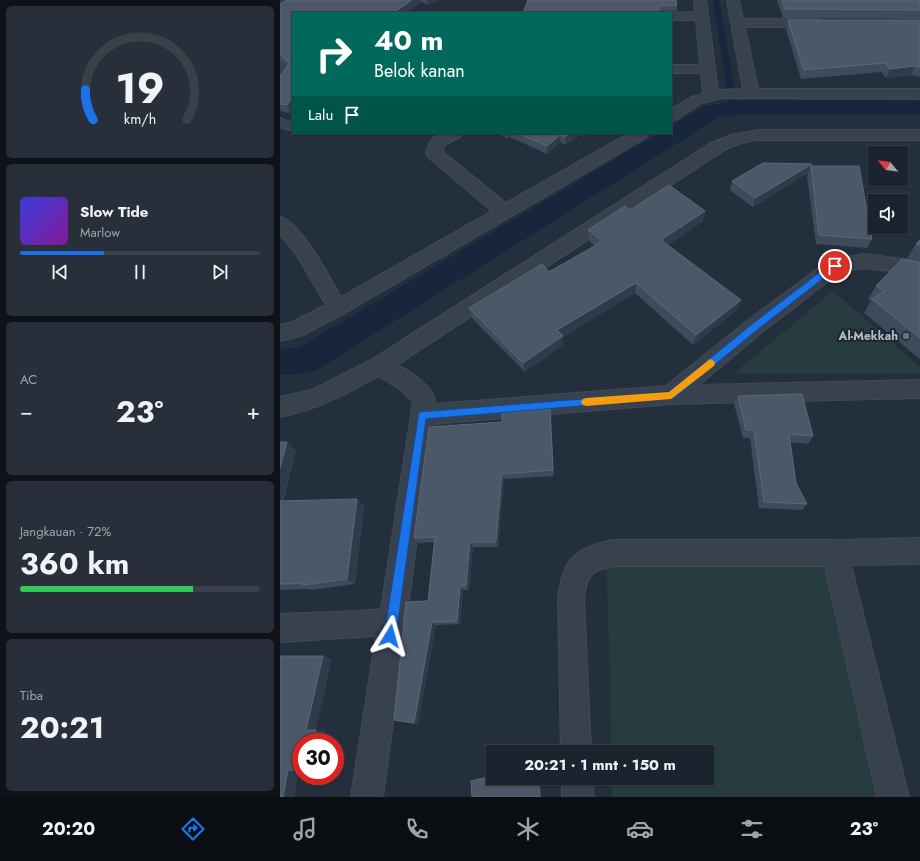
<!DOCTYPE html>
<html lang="id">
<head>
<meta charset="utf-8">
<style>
  body { margin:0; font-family:Jost,sans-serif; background:#282f3a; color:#f1f3f6; height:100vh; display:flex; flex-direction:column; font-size:15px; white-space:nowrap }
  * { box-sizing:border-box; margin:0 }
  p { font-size:13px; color:#a0a4aa }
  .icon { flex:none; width:22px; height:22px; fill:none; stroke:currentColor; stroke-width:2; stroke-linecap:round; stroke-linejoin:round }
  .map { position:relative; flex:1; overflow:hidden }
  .side { display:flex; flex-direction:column; gap:6px; padding:6px; background:#0f1319; width:280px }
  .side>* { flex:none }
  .guide { position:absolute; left:12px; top:12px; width:380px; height:122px; border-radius:0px; box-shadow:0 1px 3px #0004,0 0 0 1px #39404a; background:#00695c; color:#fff; overflow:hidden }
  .needle { width:26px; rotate:299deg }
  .fabs { position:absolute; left:588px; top:146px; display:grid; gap:8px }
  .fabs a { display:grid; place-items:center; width:40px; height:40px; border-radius:0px; background:#1b232e; box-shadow:0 1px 3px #0004,0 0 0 1px #39404a; font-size:20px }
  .speed { position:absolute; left:12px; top:733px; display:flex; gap:8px; font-size:20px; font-weight:700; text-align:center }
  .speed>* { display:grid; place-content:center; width:52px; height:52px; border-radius:50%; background:#1b232e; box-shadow:0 1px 3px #0004,0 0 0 1px #39404a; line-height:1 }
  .speed .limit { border:6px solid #d22; background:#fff; color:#111 }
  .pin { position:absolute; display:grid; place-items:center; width:34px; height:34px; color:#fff; margin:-17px; border:2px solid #fff; border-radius:50%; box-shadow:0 1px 4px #0007 }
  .me { position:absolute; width:44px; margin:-22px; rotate:8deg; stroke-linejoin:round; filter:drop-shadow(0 0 3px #0008) }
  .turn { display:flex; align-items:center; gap:14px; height:84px; padding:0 16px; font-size:18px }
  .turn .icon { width:52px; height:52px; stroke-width:2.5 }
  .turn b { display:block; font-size:28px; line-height:34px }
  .then { display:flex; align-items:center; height:38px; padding:0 16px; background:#0003; gap:8px; font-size:15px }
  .big { font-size:30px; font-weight:700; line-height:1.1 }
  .side .card { flex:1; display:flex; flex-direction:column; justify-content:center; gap:6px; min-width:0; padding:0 14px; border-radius:6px; background:#282f3a }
  .side .dial { align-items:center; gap:0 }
  .dial svg { height:104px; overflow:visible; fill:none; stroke:#39404a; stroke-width:7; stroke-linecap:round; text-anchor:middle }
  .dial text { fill:#f1f3f6; stroke:none }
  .song { display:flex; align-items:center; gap:12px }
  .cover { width:48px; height:48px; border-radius:6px; background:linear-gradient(135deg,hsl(240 70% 55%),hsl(290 70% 35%)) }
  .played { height:4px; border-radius:2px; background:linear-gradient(90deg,#1a73e8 35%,#39404a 35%) }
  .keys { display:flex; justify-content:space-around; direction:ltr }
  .heat { display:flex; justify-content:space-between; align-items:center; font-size:22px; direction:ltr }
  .charge { height:6px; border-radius:3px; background:linear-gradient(90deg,#34c759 72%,#39404a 0) }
  .trip { position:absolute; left:206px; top:745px; width:228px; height:40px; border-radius:0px; background:#1b232e; box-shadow:0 1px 3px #0004,0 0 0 1px #39404a; font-weight:700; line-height:40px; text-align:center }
  .menu { display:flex; height:64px; justify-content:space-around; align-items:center; background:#0b0e12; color:#a0a4aa }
  .menu .icon { width:28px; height:28px }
  .menu .on { color:#1a73e8 }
  .menu b { font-size:18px; color:#f1f3f6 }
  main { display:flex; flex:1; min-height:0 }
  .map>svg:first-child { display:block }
  .green { fill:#263c3f }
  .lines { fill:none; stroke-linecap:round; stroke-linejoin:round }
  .stream { fill:#17263c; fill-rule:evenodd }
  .canal { fill:#17263c; fill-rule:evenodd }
  .lane-casing { stroke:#414a57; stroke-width:2 }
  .street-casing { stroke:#414a57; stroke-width:2 }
  .lane { fill:#38414e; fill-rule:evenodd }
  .street { fill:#38414e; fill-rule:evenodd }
  .wall { fill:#3f4b5c }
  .shaded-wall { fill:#2f3b4b }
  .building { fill:#4b5868; stroke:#5c6777 }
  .route { fill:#1a73e8; stroke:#114b97 }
  .slow { fill:#f59e0b }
  .worship-dot { fill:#6b7280; stroke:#1d2633; stroke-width:1.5 }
  .labels { text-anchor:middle; stroke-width:4; stroke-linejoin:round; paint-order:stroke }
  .poi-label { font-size:12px; font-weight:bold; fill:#b4bcc9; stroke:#1d2633; text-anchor:end }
</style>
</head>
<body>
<main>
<section class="side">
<div class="card dial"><svg viewBox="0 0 100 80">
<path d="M14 69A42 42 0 1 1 86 69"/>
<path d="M14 69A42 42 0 0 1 8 46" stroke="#1a73e8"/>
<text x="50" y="56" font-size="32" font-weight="700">19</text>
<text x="50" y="72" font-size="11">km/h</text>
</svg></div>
<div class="card">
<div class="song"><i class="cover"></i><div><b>Slow Tide</b><p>Marlow</p></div></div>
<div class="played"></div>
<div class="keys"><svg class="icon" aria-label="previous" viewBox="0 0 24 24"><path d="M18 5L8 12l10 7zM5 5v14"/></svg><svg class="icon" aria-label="pause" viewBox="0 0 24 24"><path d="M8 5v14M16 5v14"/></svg><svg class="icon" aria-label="next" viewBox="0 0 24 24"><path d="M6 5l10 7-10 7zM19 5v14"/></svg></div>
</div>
<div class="card"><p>AC</p>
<div class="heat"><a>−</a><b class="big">23°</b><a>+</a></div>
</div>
<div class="card"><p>Jangkauan · 72%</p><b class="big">360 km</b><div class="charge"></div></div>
<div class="card"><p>Tiba</p><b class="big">20:21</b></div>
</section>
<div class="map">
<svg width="640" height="797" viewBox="0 0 640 797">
  <rect width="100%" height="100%" fill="#242f3e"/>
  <g class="green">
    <path d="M 553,291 L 640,367 L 640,374 L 454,373 Z"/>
    <path d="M 326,549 L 558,551 L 608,797 L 333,797 L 332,778 L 427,778 L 427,752 L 332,752 Z"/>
  </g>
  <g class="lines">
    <path class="stream" d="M 433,0 L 439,0 L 458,108 L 454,110 L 450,108 Z"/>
    <path class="canal" d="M 464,100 L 640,100 L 640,114 L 464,114 L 439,117 L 35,371 L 23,374 L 0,375 L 0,349 L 18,348 L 379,133 L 391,133 L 391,126 L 425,106 Z"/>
    <g class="lane-casing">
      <g id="lane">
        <path d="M 0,63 L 4,64 L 11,71 L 4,81 L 0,82 Z"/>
        <path d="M 0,118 L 12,123 L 12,129 L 8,130 L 0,127 Z"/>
      </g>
    </g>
    <g class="street-casing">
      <g id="street">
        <path d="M 414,0 L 426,0 L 438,90 L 463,89 L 447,0 L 459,0 L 463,19 L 537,19 L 542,20 L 544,23 L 542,26 L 537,27 L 465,27 L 478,89 L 640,89 L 640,99 L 443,98 L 422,103 L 397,119 L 391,121 L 391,109 L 412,97 L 423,94 L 421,73 L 391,73 L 391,65 L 420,65 L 416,20 L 391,20 L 391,13 L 387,13 L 415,12 Z"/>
        <path d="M 478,130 L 640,130 L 640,140 L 478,140 C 465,141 454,145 443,151 L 117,365 C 129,371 157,388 155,404 L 386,386 L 467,321 L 548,261 L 584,254 L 637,261 L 640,263 L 640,278 L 627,273 L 584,268 L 560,272 L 481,333 L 419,385 L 640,380 L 640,398 L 391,404 L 152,424 L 103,797 L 71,797 L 96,636 L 0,642 L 0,614 L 79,611 L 101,609 L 133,402 L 122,391 L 99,376 C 67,394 36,410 0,417 L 0,397 L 32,390 L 91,360 L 431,143 L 451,135 Z"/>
        <path d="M 162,133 L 182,133 L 180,137 L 164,145 L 163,152 L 226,203 L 349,133 L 369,133 L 367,137 L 65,313 L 21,336 L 0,341 L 0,325 L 10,323 L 46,305 L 16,254 L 0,235 L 0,217 C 22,223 49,277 61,297 L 212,211 L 148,157 L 146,153 C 149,142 151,138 162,133 Z"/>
        <path d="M 640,538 L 640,564 L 571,565 L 629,797 L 597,797 L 545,566 L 333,566 C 310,571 307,575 304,598 L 311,752 L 281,752 L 278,598 C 284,557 294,549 333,540 L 555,540 Z"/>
        <path d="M 282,778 L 312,778 L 314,797 L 282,797 Z"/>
      </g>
    </g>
    <use href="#lane" class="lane"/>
    <use href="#street" class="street"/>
  </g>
  <g class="wall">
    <path d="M 0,0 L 158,0 L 149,5 L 141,2 L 126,13 L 13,13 L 10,113 L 0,111 L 0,75 L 2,74 L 7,65 L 5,63 L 0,62 L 0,4 L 6,1 L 0,3 Z"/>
    <path d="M 497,0 L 640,0 L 640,19 L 503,18 Z"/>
    <path d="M 397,5 L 397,11 L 379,12 L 243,13 Z"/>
    <path d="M 508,20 L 640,20 L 640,77 L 631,75 L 606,78 L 601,72 L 521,79 L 506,29 Z"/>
    <path d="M 218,133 L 309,133 L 303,137 L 300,135 L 285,145 L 281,142 L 267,154 L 230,137 L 227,139 Z"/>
    <path d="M 532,164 L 531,166 L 592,239 L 587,248 L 536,244 L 527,176 L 528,173 L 473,207 L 450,190 L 452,181 Z"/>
    <path d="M 350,210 L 425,211 L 422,222 L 388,245 L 457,310 L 413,345 L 355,293 L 283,337 L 283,345 L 245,372 L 192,318 L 189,308 L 269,272 L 315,246 L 309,241 L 308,230 Z"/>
    <path d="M 640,240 L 640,261 L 637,260 L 627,258 L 636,244 Z"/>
    <path d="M 640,262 L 640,359 L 584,313 L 591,301 L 588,299 L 596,286 Z"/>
    <path d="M 458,396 L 533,436 L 528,444 L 510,442 L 516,483 L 527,504 L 522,510 L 479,508 L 470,438 L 463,438 L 454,404 Z"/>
    <path d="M 270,409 L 271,416 L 274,476 L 224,479 L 218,547 L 193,547 L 189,590 L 183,590 L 180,624 L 156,625 L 138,724 L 114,720 L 148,601 L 155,542 L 138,543 L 134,538 L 222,422 Z"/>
    <path d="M 0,442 L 16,451 L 3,501 L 77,499 L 84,506 L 75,584 L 32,590 L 29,589 L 0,590 Z"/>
  </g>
  <g class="shaded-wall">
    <path d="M 0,0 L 8,0 L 0,3 Z"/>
    <path d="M 132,0 L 141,0 L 141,2 L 126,13 L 113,13 Z"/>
    <path d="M 147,0 L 158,0 L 149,5 Z"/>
    <path d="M 635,66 L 631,75 L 606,78 L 610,69 Z"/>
    <path d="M 13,98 L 13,110 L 10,113 L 7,105 Z"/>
    <path d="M 227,133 L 230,133 L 230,137 L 227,139 Z"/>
    <path d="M 291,133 L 300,133 L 300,135 L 285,145 L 285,137 Z"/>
    <path d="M 302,133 L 309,133 L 303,137 Z"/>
    <path d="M 280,135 L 281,142 L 267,154 L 267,146 Z"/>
    <path d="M 532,164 L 528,173 L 473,207 L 475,198 Z"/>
    <path d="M 425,211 L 422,222 L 380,251 L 381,240 Z"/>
    <path d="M 356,283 L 355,293 L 283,337 L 283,345 L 245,372 L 243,363 L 277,330 Z"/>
    <path d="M 461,300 L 457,310 L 413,345 L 416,335 Z"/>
    <path d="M 270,409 L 271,416 L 274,476 L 273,470 Z"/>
    <path d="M 7,442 L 16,451 L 0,508 L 0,468 Z"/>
    <path d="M 222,474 L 224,479 L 218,547 L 216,542 Z"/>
    <path d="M 77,499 L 84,506 L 75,584 L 67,579 Z"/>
    <path d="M 190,542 L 193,547 L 189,590 L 186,586 Z"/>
    <path d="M 180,586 L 183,590 L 180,624 L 177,621 Z"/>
    <path d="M 152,622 L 156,625 L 138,724 L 134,723 Z"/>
    <path d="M 43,656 L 52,659 L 36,730 L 45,730 L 43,742 L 33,742 L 26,730 Z"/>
    <path d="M 8,770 L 19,770 L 14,797 L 3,797 Z"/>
    <path d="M 258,778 L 260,778 L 261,796 L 260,797 Z"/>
  </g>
  <g class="building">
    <path d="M 7,0 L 132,0 L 113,13 L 13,13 L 13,98 L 7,105 L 0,104 L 0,75 L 2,74 L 9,63 L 1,55 L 0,55 L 0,4 Z"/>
    <path d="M 248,0 L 396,0 L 397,5 L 379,6 L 379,13 L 243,13 Z"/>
    <path d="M 502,0 L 640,0 L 640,10 L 505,9 Z"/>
    <path d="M 508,20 L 640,20 L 640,67 L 635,66 L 610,69 L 605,63 L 524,70 Z"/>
    <path d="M 237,133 L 291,133 L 285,137 L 280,135 L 267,146 Z"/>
    <path d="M 483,163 L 532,164 L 475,198 L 452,181 Z"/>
    <path d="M 531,166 L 579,166 L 592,239 L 539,235 Z"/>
    <path d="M 389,185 L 425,211 L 381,240 L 461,300 L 416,335 L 356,283 L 277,330 L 283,336 L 243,363 L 189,308 L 262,264 L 269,272 L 323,241 L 308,230 L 345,206 L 350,210 Z"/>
    <path d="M 640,240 L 640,245 L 636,244 Z"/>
    <path d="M 622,259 L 636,261 L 640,262 L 640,338 L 592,299 L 604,291 L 596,286 Z"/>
    <path d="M 522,394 L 533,436 L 509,434 L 516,483 L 527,504 L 484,502 L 474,430 L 466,430 L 458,396 Z"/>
    <path d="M 270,409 L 273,470 L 222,474 L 216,542 L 190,542 L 186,586 L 180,586 L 177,621 L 152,622 L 134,723 L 114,720 L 126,602 L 148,601 L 155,537 L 134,538 L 149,427 L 222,422 L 222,413 Z"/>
    <path d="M 0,442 L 7,442 L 0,468 Z"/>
    <path d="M 77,499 L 67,579 L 22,585 L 22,583 L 0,584 L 0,501 Z"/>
    <path d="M 0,656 L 43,656 L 26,730 L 36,730 L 33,742 L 21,742 L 21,770 L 8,770 L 3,797 L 0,797 Z"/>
    <path d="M 213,776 L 213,778 L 258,778 L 260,797 L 192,797 L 191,781 Z"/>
  </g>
  <path class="route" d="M 552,263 L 555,263 L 559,266 L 477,330 L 394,398 L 146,419 L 116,636 L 114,640 L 110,641 L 106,640 L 104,636 L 139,412 L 389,392 L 471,325 Z"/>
  <path class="slow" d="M 430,359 L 434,361 L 435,363 L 434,366 L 391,399 L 306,406 L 303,405 L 301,402 L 303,399 L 306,398 L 389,392 Z"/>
  <circle class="worship-dot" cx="626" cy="336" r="4"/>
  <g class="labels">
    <g class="poi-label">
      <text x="618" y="340">Al-Mekkah</text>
    </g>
  </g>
</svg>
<div class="fabs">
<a><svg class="needle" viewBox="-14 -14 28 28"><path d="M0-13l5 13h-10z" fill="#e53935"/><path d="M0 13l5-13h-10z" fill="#a0a4aa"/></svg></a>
<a><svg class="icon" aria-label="sound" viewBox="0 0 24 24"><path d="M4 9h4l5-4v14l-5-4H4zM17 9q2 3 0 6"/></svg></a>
</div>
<div class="speed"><div class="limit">30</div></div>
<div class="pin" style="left:555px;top:266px;background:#d93025"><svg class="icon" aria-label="arrive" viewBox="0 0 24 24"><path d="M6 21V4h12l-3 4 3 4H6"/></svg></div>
<svg class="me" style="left:110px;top:636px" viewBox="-20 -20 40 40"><path d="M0-17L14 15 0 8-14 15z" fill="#1a73e8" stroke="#fff" stroke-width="4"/></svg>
<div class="trip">20:21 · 1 mnt · 150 m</div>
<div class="guide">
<div class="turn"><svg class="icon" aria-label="right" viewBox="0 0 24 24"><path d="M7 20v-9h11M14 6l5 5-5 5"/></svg><div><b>40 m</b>Belok kanan</div></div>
<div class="then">Lalu<svg class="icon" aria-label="arrive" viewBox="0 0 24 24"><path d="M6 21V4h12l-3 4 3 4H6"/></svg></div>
</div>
</div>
</main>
<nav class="menu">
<b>20:20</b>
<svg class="icon on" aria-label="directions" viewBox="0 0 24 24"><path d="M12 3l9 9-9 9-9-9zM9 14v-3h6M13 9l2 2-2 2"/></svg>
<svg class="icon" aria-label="music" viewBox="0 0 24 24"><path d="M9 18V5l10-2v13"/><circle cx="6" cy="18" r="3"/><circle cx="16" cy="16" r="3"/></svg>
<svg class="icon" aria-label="phone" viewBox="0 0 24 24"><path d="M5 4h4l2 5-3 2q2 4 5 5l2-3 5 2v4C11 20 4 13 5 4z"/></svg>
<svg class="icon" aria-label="climate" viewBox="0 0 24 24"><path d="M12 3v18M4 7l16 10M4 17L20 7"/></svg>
<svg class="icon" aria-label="car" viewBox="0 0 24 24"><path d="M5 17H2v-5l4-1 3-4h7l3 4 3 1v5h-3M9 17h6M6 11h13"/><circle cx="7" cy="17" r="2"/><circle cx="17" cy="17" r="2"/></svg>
<svg class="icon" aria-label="filters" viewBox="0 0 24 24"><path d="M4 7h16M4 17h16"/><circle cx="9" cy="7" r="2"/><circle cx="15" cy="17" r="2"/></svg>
<b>23°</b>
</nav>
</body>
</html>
